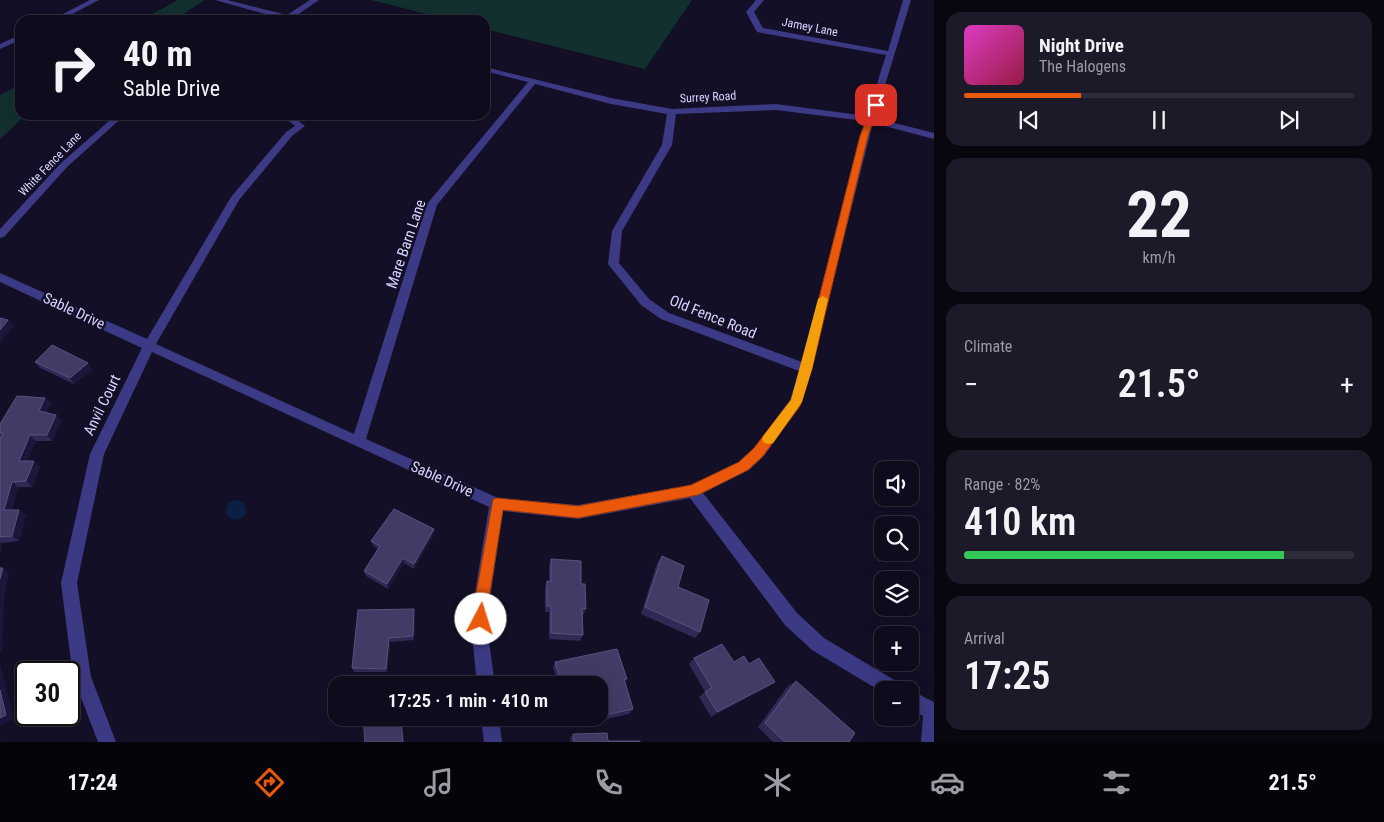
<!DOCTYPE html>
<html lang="en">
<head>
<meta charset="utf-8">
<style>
  body { margin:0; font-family:"Roboto Condensed",sans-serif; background:#1c1929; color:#f1f3f6; height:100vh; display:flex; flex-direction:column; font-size:19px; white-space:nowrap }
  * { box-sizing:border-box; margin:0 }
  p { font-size:16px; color:#9b9ba3 }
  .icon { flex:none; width:28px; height:28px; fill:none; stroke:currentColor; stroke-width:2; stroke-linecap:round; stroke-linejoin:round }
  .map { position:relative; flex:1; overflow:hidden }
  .side { display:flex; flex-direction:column; gap:12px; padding:12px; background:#08060f; width:450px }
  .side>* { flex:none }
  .banner { position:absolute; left:15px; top:15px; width:475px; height:105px; border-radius:15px; box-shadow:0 5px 20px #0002,0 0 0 1px #2e2b3b; background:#0e0b1c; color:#f1f3f6; overflow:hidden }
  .tools { position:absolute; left:874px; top:461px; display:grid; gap:10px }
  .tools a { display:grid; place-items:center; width:45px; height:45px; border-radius:10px; background:#0e0b1c; box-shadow:0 5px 20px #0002,0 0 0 1px #2e2b3b; font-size:25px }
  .speed { position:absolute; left:15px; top:661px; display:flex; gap:10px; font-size:25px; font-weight:700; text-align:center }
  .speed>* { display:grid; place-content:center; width:65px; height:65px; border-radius:50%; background:#0e0b1c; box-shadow:0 5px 20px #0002,0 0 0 1px #2e2b3b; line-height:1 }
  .speed .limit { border:2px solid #111; border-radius:8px; background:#fff; color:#111 }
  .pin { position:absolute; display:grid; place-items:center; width:42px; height:42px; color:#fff; margin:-21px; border-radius:10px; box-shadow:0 2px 8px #0006 }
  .me { position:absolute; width:55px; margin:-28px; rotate:5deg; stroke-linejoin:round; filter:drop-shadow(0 0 4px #0008) }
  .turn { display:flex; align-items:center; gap:18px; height:105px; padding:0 25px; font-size:22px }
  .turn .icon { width:65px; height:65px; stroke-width:2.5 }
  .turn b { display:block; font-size:35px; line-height:42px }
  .big { font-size:38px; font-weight:600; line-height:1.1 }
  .side .tile { flex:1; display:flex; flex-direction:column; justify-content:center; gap:8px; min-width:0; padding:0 18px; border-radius:15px; background:#1c1929 }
  .side .dial { align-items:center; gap:0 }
  .dial b { font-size:65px; line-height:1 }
  .song { display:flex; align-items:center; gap:15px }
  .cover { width:60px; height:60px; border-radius:8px; background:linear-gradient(135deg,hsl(310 70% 55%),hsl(340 70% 35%)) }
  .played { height:5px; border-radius:2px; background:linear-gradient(90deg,#ea580c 30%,#2e2b3b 30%) }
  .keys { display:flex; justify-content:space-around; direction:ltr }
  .heat { display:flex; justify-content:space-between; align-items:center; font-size:28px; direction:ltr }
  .charge { height:8px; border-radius:4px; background:linear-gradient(90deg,#34c759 82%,#2e2b3b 0) }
  .trip { position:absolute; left:328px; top:676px; width:280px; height:50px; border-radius:15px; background:#0e0b1c; box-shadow:0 5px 20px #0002,0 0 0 1px #2e2b3b; font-weight:600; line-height:50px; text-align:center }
  .tabs { display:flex; height:80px; justify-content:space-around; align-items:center; background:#06040b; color:#9b9ba3 }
  .tabs .icon { width:35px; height:35px }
  .tabs .current { color:#ea580c }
  .tabs b { font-size:22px; color:#f1f3f6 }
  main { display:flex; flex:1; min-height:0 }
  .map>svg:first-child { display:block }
  .green { fill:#12302f }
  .water { fill:#0a1f44 }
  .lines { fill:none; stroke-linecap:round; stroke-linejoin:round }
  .minor { fill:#3d3a85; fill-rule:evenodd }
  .wall { fill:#312854 }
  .shaded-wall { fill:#1d163a }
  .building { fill:#433a66; stroke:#5a527e }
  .route { fill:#ea580c; stroke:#983908 }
  .slow { fill:#f59e0b }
  .labels { text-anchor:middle; stroke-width:5; stroke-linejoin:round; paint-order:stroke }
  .far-street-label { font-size:12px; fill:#d9d4ff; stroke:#130f26 }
  .street-label { font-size:15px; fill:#d9d4ff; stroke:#130f26 }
</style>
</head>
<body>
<main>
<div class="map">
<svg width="934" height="742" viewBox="0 0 934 742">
  <rect width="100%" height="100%" fill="#130f26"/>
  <g class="green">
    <path d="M 178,0 L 205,0 L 174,20 L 141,20 Z"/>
    <path d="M 371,0 L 692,0 L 645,69 L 485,29 L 485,20 L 451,20 Z"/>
    <path d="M 20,85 L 20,115 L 26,115 L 0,139 L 0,95 Z"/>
  </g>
  <circle class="water" cx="236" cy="510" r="10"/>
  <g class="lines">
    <g class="minor">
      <path d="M 90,0 L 99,0 L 61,20 L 51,20 Z"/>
      <path d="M 215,0 L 227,0 L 287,15 L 310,0 L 319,0 L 294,17 L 300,20 L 287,20 Z"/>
      <path d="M 756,0 L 764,0 L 754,12 L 763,28 L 888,51 L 903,0 L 911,0 L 875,118 L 934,133 L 934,139 L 873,123 L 802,402 L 764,456 L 749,470 L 703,493 L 797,613 L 824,638 L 901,684 L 904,690 L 882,690 L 882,692 L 812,650 L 785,625 L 690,498 L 578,519 L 503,511 L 489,605 L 488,634 L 495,685 L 477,685 L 472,634 L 473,605 L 489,507 L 152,352 L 104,454 L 77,583 L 91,677 L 116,742 L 98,742 L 73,677 L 61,583 L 90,454 L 142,348 L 0,282 L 0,273 L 147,339 L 231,197 L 286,132 L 295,126 L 281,115 L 291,115 L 305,126 L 292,136 L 239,200 L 156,344 L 354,434 L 427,204 L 528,82 L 485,71 L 485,67 L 611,98 L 672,109 L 776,104 L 867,116 L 886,55 L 757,32 L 746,12 ZM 535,84 L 611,104 L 667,114 L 662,145 L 612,231 L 608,264 L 641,305 L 661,319 L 799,371 L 790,400 L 754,448 L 739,462 L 691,485 L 578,505 L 498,498 L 366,439 L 437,205 ZM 776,110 L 865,121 L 802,362 L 669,313 L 649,299 L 619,263 L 622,231 L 672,145 L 676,114 Z"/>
      <path d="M 20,35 L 20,40 L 0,49 L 0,44 Z"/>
      <path d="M 116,115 L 125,115 L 67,167 L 4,237 L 0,238 L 0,229 L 61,163 Z"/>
      <path d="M 910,690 L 934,702 L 934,742 L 921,742 L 923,716 L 910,708 Z"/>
      <path d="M 481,718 L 499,718 L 502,742 L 484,742 Z"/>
    </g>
  </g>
  <g class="wall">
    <path d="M 35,362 L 88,363 L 92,370 L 74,384 L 40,368 Z"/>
    <path d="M 45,398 L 51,404 L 47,413 L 56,415 L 61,421 L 52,441 L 36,441 L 27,461 L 40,467 L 32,487 L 18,487 L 12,510 L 19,510 L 26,515 L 19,541 L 2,543 L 0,553 L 0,424 Z"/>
    <path d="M 434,534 L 414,569 L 404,563 L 388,589 L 366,576 L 364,571 L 378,549 L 373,546 L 371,541 Z"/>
    <path d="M 662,556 L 678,587 L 700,632 L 695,638 L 641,614 L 657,563 Z"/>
    <path d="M 551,559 L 581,584 L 586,609 L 583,615 L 582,615 L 583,635 L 580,641 L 549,639 L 549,612 L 545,612 L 545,588 L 547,581 L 549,581 L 549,567 Z"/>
    <path d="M 415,613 L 414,640 L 390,642 L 387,672 L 354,672 L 352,668 Z"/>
    <path d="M 694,658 L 749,664 L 775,682 L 767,687 L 711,717 L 699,697 L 705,692 L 689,664 Z"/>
    <path d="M 555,662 L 627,679 L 624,682 L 633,709 L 629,714 L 597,721 L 596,718 L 599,718 L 599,685 L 558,685 L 553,667 Z"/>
    <path d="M 796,681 L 849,742 L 773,742 L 758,727 L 788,686 Z"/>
    <path d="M 573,734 L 608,741 L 640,742 L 571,742 L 570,738 Z"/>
  </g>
  <g class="shaded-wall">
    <path d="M 8,320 L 14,326 L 0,342 L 0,330 Z"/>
    <path d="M 88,363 L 92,370 L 74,384 L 70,378 Z"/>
    <path d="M 45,398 L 51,404 L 45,417 L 39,411 Z"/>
    <path d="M 56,415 L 61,421 L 52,441 L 47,435 Z"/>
    <path d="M 30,435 L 36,441 L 25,467 L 19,461 Z"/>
    <path d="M 34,461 L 40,467 L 32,487 L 26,481 Z"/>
    <path d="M 12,482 L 18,487 L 11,515 L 4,510 Z"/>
    <path d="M 19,510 L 26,515 L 19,541 L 12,536 Z"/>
    <path d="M 434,529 L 434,534 L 414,569 L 414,564 Z"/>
    <path d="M 0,542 L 2,543 L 0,553 Z"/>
    <path d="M 403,558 L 404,563 L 388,589 L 387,584 Z"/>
    <path d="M 3,568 L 9,573 L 4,599 L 2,653 L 0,654 L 0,579 Z"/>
    <path d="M 414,609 L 415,613 L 414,640 L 413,636 Z"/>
    <path d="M 389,638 L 390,642 L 387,672 L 386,669 Z"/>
    <path d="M 0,663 L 14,718 L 0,726 Z"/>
    <path d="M 775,682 L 767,687 L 711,717 L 717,712 Z"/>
    <path d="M 401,718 L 402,718 L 404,742 L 403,742 Z"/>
  </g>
  <g class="building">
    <path d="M 0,318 L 8,320 L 0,330 Z"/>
    <path d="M 52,345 L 88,363 L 70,378 L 35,362 Z"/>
    <path d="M 17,396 L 45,398 L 39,411 L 56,415 L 47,435 L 30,435 L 19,461 L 34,461 L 26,481 L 12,482 L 4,510 L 19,510 L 12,536 L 0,537 L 0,439 L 3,433 L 0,433 L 0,424 Z"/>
    <path d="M 394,509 L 434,529 L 414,564 L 403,558 L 387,584 L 364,571 L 380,546 L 371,541 Z"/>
    <path d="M 662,556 L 684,566 L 678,587 L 709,600 L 700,632 L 645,607 Z"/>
    <path d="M 551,559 L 581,561 L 581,584 L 585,584 L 586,609 L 582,608 L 583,635 L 551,633 L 551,606 L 547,606 L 547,581 L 551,582 Z"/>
    <path d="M 0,568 L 3,568 L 0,579 Z"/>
    <path d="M 414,609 L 413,636 L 389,638 L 386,669 L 352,668 L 358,610 Z"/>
    <path d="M 722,644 L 734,662 L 744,656 L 749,664 L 759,658 L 775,682 L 717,712 L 705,692 L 712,688 L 694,658 Z"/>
    <path d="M 617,649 L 627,679 L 624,679 L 633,709 L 600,716 L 599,712 L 599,685 L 591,685 L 591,684 L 586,685 L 562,685 L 555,662 Z"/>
    <path d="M 422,680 L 423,685 L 401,685 Z"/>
    <path d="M 796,681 L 855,733 L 849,742 L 785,742 L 765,723 Z"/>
    <path d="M 0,690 L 6,715 L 0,718 Z"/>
    <path d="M 363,718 L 401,718 L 403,742 L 365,742 Z"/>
    <path d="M 607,733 L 608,741 L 640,741 L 640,742 L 574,742 L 573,734 Z"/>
  </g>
  <path class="route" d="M 873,103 L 879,105 L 868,136 L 812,369 L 800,406 L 763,456 L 748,470 L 698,495 L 578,518 L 503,510 L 488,605 L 486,625 L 481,627 L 476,625 L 473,619 L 474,605 L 493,499 L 497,498 L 578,506 L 691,485 L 739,462 L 754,448 L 791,400 L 801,369 L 860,136 Z"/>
  <path class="slow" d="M 823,296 L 828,299 L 812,369 L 802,402 L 773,443 L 769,444 L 764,443 L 762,439 L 764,435 L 791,400 L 818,299 Z"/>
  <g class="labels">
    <g class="far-street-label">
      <text transform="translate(810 27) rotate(11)" y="4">Jamey Lane</text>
      <text transform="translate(708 97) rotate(-3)" y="4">Surrey Road</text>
      <text transform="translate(50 164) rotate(-46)" y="4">White Fence Lane</text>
    </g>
    <g class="street-label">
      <text transform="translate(406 244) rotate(-71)" y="5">Mare Barn Lane</text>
      <text transform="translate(74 311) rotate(25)" y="5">Sable Drive</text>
      <text transform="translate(713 317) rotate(22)" y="5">Old Fence Road</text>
      <text transform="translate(102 405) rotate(-64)" y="5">Anvil Court</text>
      <text transform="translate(442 479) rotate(24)" y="5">Sable Drive</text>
    </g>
  </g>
</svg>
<div class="tools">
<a><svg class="icon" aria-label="sound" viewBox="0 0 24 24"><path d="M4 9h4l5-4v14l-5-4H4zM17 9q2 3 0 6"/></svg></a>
<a><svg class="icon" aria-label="search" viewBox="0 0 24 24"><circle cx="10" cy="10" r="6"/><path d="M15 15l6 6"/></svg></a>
<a><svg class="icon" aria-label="layers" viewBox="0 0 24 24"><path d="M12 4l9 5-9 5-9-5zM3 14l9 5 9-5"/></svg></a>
<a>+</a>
<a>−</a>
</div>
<div class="speed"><div class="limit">30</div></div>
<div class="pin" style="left:876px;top:105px;background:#d93025"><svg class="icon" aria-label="arrive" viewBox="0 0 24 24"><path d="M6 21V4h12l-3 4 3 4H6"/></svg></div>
<svg class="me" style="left:481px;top:619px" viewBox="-20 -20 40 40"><circle r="19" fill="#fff"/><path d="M0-13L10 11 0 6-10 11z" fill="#ea580c"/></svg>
<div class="trip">17:25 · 1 min · 410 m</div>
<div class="banner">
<div class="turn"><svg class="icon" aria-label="right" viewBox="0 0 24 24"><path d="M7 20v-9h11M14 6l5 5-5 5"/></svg><div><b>40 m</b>Sable Drive</div></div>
</div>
</div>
<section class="side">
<div class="tile">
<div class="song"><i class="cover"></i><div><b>Night Drive</b><p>The Halogens</p></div></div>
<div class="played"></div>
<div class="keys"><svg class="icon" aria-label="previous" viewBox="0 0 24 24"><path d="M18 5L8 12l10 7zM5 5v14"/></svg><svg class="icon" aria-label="pause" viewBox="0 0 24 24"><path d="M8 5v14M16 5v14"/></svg><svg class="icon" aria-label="next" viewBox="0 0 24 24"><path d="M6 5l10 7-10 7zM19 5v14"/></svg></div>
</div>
<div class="tile dial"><b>22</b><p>km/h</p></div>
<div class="tile"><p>Climate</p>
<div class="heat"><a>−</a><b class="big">21.5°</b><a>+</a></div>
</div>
<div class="tile"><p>Range · 82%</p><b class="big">410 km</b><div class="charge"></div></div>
<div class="tile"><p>Arrival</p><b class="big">17:25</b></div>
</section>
</main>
<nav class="tabs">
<b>17:24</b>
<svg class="icon current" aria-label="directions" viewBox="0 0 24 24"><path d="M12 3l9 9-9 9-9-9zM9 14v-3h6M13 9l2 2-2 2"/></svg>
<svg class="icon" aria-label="music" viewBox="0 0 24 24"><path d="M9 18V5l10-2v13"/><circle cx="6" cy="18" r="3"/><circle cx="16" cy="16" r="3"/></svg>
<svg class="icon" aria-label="phone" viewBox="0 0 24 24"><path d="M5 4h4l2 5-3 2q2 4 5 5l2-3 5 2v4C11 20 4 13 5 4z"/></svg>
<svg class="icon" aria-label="climate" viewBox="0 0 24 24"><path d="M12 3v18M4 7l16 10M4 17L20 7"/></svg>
<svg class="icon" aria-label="car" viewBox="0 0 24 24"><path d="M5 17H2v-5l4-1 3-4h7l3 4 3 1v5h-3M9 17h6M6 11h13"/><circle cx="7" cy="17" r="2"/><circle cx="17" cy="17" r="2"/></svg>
<svg class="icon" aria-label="filters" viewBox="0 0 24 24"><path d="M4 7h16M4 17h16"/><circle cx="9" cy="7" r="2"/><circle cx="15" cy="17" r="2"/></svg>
<b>21.5°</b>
</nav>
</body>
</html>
